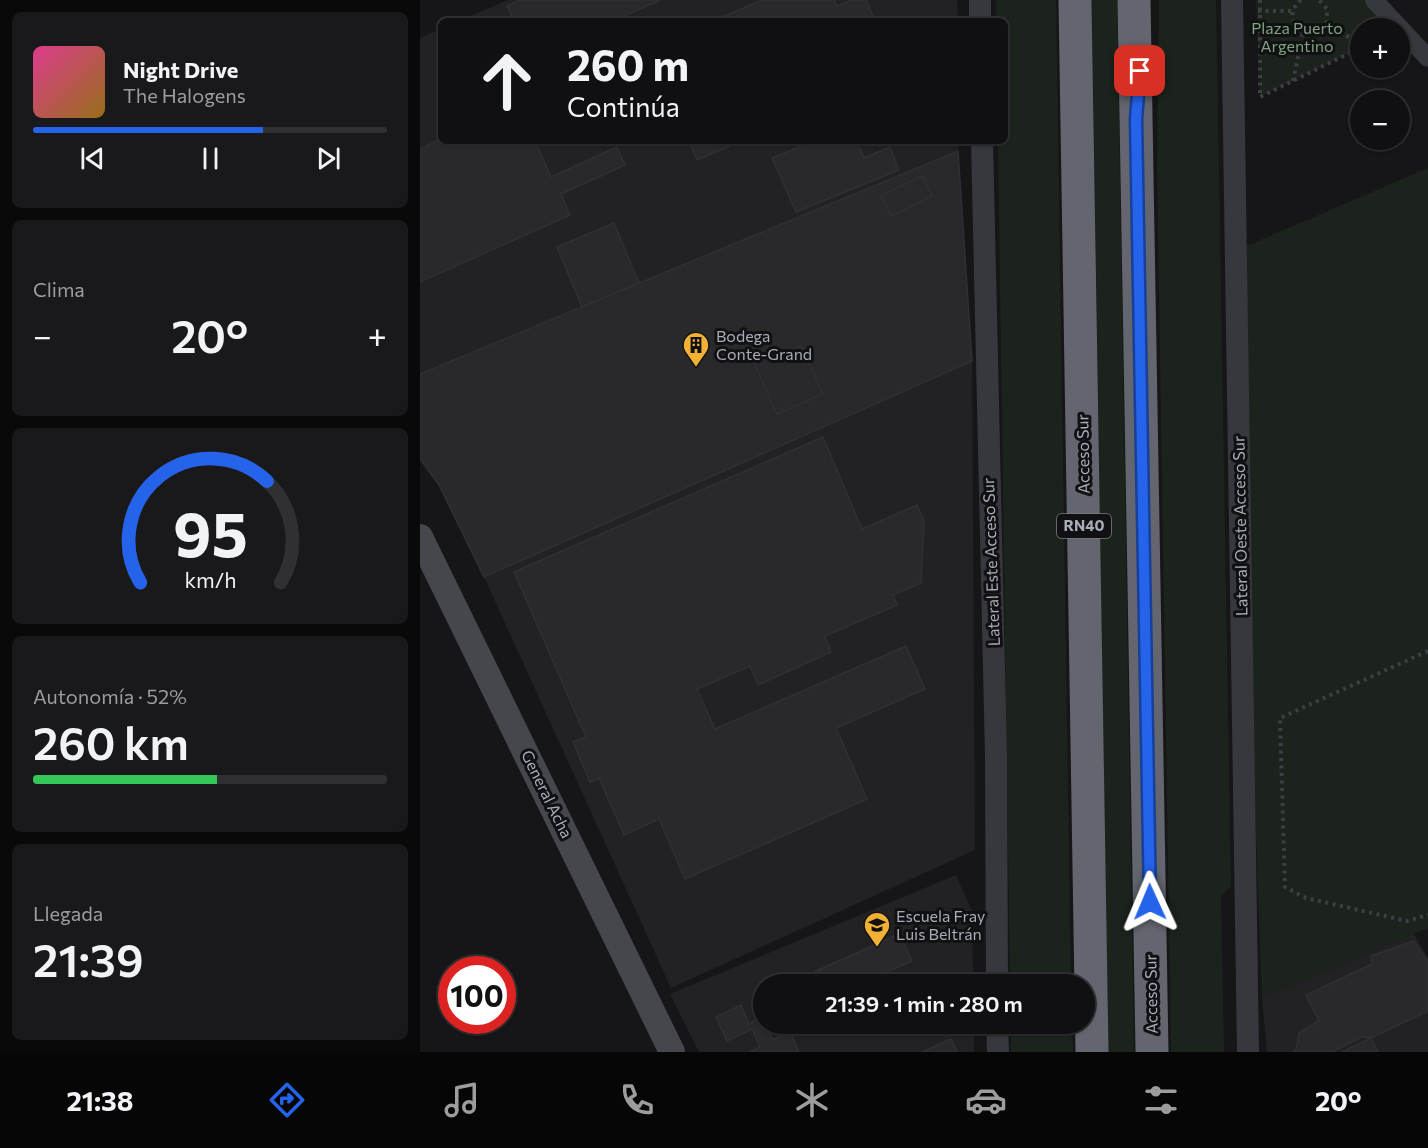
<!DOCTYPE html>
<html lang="es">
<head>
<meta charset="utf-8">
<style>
  body { margin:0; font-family:Commissioner,sans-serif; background:#19191b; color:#f1f3f6; height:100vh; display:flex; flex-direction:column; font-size:22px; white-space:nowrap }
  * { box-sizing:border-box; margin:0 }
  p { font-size:20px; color:#9c9d9f }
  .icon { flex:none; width:33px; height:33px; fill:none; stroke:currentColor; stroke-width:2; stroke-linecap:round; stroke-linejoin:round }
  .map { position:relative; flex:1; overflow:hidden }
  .drawer { display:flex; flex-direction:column; gap:12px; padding:12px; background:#09090a; width:420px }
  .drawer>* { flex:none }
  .guide { position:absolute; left:18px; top:18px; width:570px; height:126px; border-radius:9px; box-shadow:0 2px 4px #0004,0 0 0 2px #303032; background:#101012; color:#f1f3f6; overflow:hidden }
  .fabs { position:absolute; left:930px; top:18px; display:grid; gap:12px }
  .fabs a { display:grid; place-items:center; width:60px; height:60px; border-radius:50%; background:#101012; box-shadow:0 2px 4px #0004,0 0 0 2px #303032; font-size:30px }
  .speed { position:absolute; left:18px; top:956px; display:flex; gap:12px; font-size:30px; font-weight:700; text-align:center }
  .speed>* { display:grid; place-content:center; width:78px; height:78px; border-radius:50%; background:#101012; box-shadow:0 2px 4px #0004,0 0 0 2px #303032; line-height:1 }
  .speed .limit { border:9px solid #d22; background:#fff; color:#111 }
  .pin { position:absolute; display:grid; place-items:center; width:51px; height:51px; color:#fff; margin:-26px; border-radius:12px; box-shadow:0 3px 9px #0006 }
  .me { position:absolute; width:66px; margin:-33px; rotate:359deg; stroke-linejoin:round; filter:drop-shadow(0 0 4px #0008) }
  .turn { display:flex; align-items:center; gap:21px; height:126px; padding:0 30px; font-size:27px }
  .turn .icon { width:78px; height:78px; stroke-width:2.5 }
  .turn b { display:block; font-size:42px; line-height:51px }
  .big { font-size:45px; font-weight:600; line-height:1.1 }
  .drawer .widget { flex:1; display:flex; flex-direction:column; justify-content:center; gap:9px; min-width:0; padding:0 21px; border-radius:9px; background:#19191b }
  .drawer .dial { align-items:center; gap:0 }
  .dial svg { height:156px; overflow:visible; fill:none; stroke:#303032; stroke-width:7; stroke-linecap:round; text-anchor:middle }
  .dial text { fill:#f1f3f6; stroke:none }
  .song { display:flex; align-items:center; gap:18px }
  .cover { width:72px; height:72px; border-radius:9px; background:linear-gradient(135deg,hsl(330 70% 55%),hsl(40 70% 35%)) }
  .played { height:6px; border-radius:3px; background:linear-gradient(90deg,#2563eb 65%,#303032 65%) }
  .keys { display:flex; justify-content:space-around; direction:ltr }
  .heat { display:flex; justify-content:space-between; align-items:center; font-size:33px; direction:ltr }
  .charge { height:9px; border-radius:4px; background:linear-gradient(90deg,#34c759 52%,#303032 0) }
  .trip { position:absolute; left:333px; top:974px; width:342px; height:60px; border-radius:30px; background:#101012; box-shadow:0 2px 4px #0004,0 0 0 2px #303032; font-weight:600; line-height:60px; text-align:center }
  .menu { display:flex; height:96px; justify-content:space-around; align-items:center; background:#060607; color:#9c9d9f }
  .menu .icon { width:42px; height:42px }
  .menu .selected { color:#2563eb }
  .menu b { font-size:27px; color:#f1f3f6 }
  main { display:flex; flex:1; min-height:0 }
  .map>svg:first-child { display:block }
  .built { fill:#222225 }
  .green { fill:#1c231d }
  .building { fill:#29292c; stroke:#303034; stroke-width:1.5 }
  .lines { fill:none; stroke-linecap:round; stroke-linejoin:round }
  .path { stroke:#3d3f44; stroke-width:4; stroke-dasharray:3 4.5; stroke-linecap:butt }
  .minor { stroke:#37383d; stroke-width:18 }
  .tertiary { stroke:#37383d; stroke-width:22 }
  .secondary { stroke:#45474d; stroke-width:26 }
  .motorway { stroke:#63666e; stroke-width:33 }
  .route-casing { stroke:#184099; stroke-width:15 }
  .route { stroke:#2563eb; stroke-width:10 }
  .labels { text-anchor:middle; stroke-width:6; stroke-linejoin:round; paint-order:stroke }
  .shield { fill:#111113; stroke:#7b7e86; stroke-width:1.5 }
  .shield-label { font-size:15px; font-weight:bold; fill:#a8adb8 }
  .park-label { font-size:16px; fill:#7fa381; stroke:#111113 }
  .poi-label { font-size:16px; fill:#a8adb8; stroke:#111113; text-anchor:start }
  .street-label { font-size:16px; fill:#a8adb8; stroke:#111113 }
</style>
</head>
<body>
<main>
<section class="drawer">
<div class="widget">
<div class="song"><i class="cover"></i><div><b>Night Drive</b><p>The Halogens</p></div></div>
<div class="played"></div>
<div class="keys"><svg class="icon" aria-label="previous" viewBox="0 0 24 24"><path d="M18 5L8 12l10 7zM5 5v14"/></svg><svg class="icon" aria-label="pause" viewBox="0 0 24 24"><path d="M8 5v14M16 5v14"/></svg><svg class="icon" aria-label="next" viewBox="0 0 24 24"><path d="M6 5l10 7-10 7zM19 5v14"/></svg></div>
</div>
<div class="widget"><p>Clima</p>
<div class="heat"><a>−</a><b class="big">20°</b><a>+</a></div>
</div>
<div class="widget dial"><svg viewBox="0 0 100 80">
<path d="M14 69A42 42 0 1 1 86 69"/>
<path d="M14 69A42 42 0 0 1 79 17" stroke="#2563eb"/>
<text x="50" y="56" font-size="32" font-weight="700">95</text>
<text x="50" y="72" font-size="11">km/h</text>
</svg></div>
<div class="widget"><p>Autonomía · 52%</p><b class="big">260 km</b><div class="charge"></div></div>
<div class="widget"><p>Llegada</p><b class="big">21:39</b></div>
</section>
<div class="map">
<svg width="1008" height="1052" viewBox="0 0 1008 1052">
  <rect width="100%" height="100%" fill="#161618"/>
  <g class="built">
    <path d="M 88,0 L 537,0 L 538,21 L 39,21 Z"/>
    <path d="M 21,29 L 21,141 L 539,141 L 538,151 L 0,374 L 0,38 Z"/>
    <path d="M 552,361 L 555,850 L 251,988 L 64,577 Z"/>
    <path d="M 536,875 L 552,911 L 553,984 L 344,984 L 344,1023 L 554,1023 L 554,1052 L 279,1052 L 250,994 Z"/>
    <path d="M 994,934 L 1008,958 L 1008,1052 L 847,1052 L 842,998 Z"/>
  </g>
  <g class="green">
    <path d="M 576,0 L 636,0 L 651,984 L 590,984 L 578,141 L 585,141 L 585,21 L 576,21 Z"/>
    <path d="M 672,0 L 697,0 L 714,1052 L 688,1052 Z"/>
    <path d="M 739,0 L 796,0 L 811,886 L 801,896 L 804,1052 L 751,1052 L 737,165 Z"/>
    <path d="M 836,0 L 946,0 L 973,28 L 940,28 L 940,48 L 840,97 Z"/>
    <path d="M 1008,168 L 1008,928 L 842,998 L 815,251 Z"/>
    <path d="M 591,1023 L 652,1023 L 653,1052 L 591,1052 Z"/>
  </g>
  <g class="building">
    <path d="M 100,0 L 240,0 L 193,21 L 94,21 L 87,6 Z"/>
    <path d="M 342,0 L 414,0 L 417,6 L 432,0 L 446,0 L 455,21 L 293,21 Z"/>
    <path d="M 21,139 L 115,141 L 131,177 L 197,147 L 205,165 L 141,194 L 150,215 L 0,282 L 0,149 Z"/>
    <path d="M 269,141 L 321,141 L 277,160 Z"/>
    <path d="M 394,141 L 437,141 L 444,158 L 470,147 L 479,170 L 376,212 L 352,158 Z"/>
    <path d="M 538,151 L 552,361 L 64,577 L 19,485 L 0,459 L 0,374 Z"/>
    <path d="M 503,176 L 512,196 L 471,216 L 461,195 Z"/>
    <path d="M 194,223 L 219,283 L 162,307 L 137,247 Z"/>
    <path d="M 341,334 L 352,359 L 381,346 L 403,394 L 357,414 L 325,342 Z"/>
    <path d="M 403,437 L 442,529 L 497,505 L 504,521 L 501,583 L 473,595 L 477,605 L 405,636 L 411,652 L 338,685 L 330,666 L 277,689 L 295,729 L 486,646 L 505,689 L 416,728 L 447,799 L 265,879 L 239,819 L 204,835 L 179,778 L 170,782 L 153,742 L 166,737 L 94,572 Z"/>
    <path d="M 479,934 L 492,961 L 439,984 L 367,984 Z"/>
    <path d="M 994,941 L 1008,962 L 1008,1011 L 951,1038 L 942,1037 L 912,1052 L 872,1052 L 876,1050 L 879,1033 L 899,1021 L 886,995 L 952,964 L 951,956 Z"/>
    <path d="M 344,995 L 344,1023 L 352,1023 L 347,1026 L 353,1040 L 370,1032 L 379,1052 L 329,1052 L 340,1047 L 332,1029 L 307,1041 L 296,1017 L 321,1005 L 329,1024 L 340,1018 L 332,1000 Z"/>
    <path d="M 951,1038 L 958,1052 L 922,1052 Z"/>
    <path d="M 531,1039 L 537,1052 L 502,1052 Z"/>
  </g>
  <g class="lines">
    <g class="path">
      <path d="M 840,0 L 840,97 L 940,48"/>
      <path d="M 881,0 C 871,8 870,18 877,29 C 888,36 899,35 907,24 L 907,9 L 899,0"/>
      <path d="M 838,11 L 873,11"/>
      <path d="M 907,24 L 940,44"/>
      <path d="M 873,81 L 883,33"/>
      <path d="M 1008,651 L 860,718 L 865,887 L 886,898 L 987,921 L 1008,915"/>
    </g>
    <path class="minor" d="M 954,0 L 1008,58"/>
    <g class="tertiary">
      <path d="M 560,0 L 560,21"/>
      <path d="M 812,0 L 828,1052"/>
      <path d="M 562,141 L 576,756 L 577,984"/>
      <path d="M 577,1023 L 578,1052"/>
    </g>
    <path class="secondary" d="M 0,537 L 252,1052"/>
    <g class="motorway">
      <path d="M 655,0 L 672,1052"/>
      <path d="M 714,0 L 732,1052"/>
    </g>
  </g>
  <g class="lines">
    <g class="route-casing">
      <path id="route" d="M 720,71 L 716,119 L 730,902"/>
    </g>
    <use href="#route" class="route"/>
  </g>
  <defs>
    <g id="building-pin" transform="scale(1.35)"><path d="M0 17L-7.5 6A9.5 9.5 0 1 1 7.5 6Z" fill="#f2b134" stroke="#111113"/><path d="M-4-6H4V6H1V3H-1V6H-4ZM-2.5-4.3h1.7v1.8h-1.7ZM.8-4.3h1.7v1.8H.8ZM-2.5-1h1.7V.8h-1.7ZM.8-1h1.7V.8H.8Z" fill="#111"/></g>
    <g id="school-pin" transform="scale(1.35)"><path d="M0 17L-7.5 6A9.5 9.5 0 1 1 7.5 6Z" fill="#f2b134" stroke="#111113"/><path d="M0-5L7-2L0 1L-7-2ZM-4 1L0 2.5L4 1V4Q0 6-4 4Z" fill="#111"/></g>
  </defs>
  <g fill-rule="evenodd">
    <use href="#building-pin" x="276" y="345"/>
    <use href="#school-pin" x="457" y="925"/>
  </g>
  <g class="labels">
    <rect class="shield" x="637" y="514" width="54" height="24" rx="4.5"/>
    <g class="shield-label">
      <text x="664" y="531">RN40</text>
    </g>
    <g class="park-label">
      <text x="877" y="34">Plaza Puerto<tspan x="877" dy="18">Argentino</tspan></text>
    </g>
    <g class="poi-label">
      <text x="296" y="342">Bodega<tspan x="296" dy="18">Conte-Grand</tspan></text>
      <text x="476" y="922">Escuela Fray<tspan x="476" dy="18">Luis Beltrán</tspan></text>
    </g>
    <g class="street-label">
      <text transform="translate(663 454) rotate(-91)" y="6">Acceso Sur</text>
      <text transform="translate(820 526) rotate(-91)" y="6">Lateral Oeste Acceso Sur</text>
      <text transform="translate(571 562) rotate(-92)" y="6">Lateral Este Acceso Sur</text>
      <text transform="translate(127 794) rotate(64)" y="6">General Acha</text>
      <text transform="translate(731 994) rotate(-91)" y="6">Acceso Sur</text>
    </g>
  </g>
</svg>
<div class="fabs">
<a>+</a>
<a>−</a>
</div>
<div class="speed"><div class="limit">100</div></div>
<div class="pin" style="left:720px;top:71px;background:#d93025"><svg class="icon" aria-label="arrive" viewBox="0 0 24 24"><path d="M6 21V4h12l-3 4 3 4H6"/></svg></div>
<svg class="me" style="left:730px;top:902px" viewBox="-20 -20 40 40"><path d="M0-17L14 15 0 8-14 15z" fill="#2563eb" stroke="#fff" stroke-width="4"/></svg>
<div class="trip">21:39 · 1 min · 280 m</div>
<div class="guide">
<div class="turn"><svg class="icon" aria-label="ahead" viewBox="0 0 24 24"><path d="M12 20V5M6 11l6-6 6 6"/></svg><div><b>260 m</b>Continúa</div></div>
</div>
</div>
</main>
<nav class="menu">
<b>21:38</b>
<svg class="icon selected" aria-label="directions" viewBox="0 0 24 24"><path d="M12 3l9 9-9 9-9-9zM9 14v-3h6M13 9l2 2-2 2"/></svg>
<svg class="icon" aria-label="music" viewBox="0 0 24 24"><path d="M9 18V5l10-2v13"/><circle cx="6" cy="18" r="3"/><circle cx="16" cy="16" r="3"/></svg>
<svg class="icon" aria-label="phone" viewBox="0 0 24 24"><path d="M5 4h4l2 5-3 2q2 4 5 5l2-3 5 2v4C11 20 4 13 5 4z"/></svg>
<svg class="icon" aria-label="climate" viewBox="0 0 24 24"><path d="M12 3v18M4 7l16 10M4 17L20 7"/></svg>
<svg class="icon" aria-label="car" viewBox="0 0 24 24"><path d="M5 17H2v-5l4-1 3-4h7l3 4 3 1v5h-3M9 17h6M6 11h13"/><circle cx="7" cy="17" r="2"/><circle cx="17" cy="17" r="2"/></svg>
<svg class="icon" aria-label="filters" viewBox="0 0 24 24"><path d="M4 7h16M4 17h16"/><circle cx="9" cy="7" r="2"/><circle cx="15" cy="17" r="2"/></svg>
<b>20°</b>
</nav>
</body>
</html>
